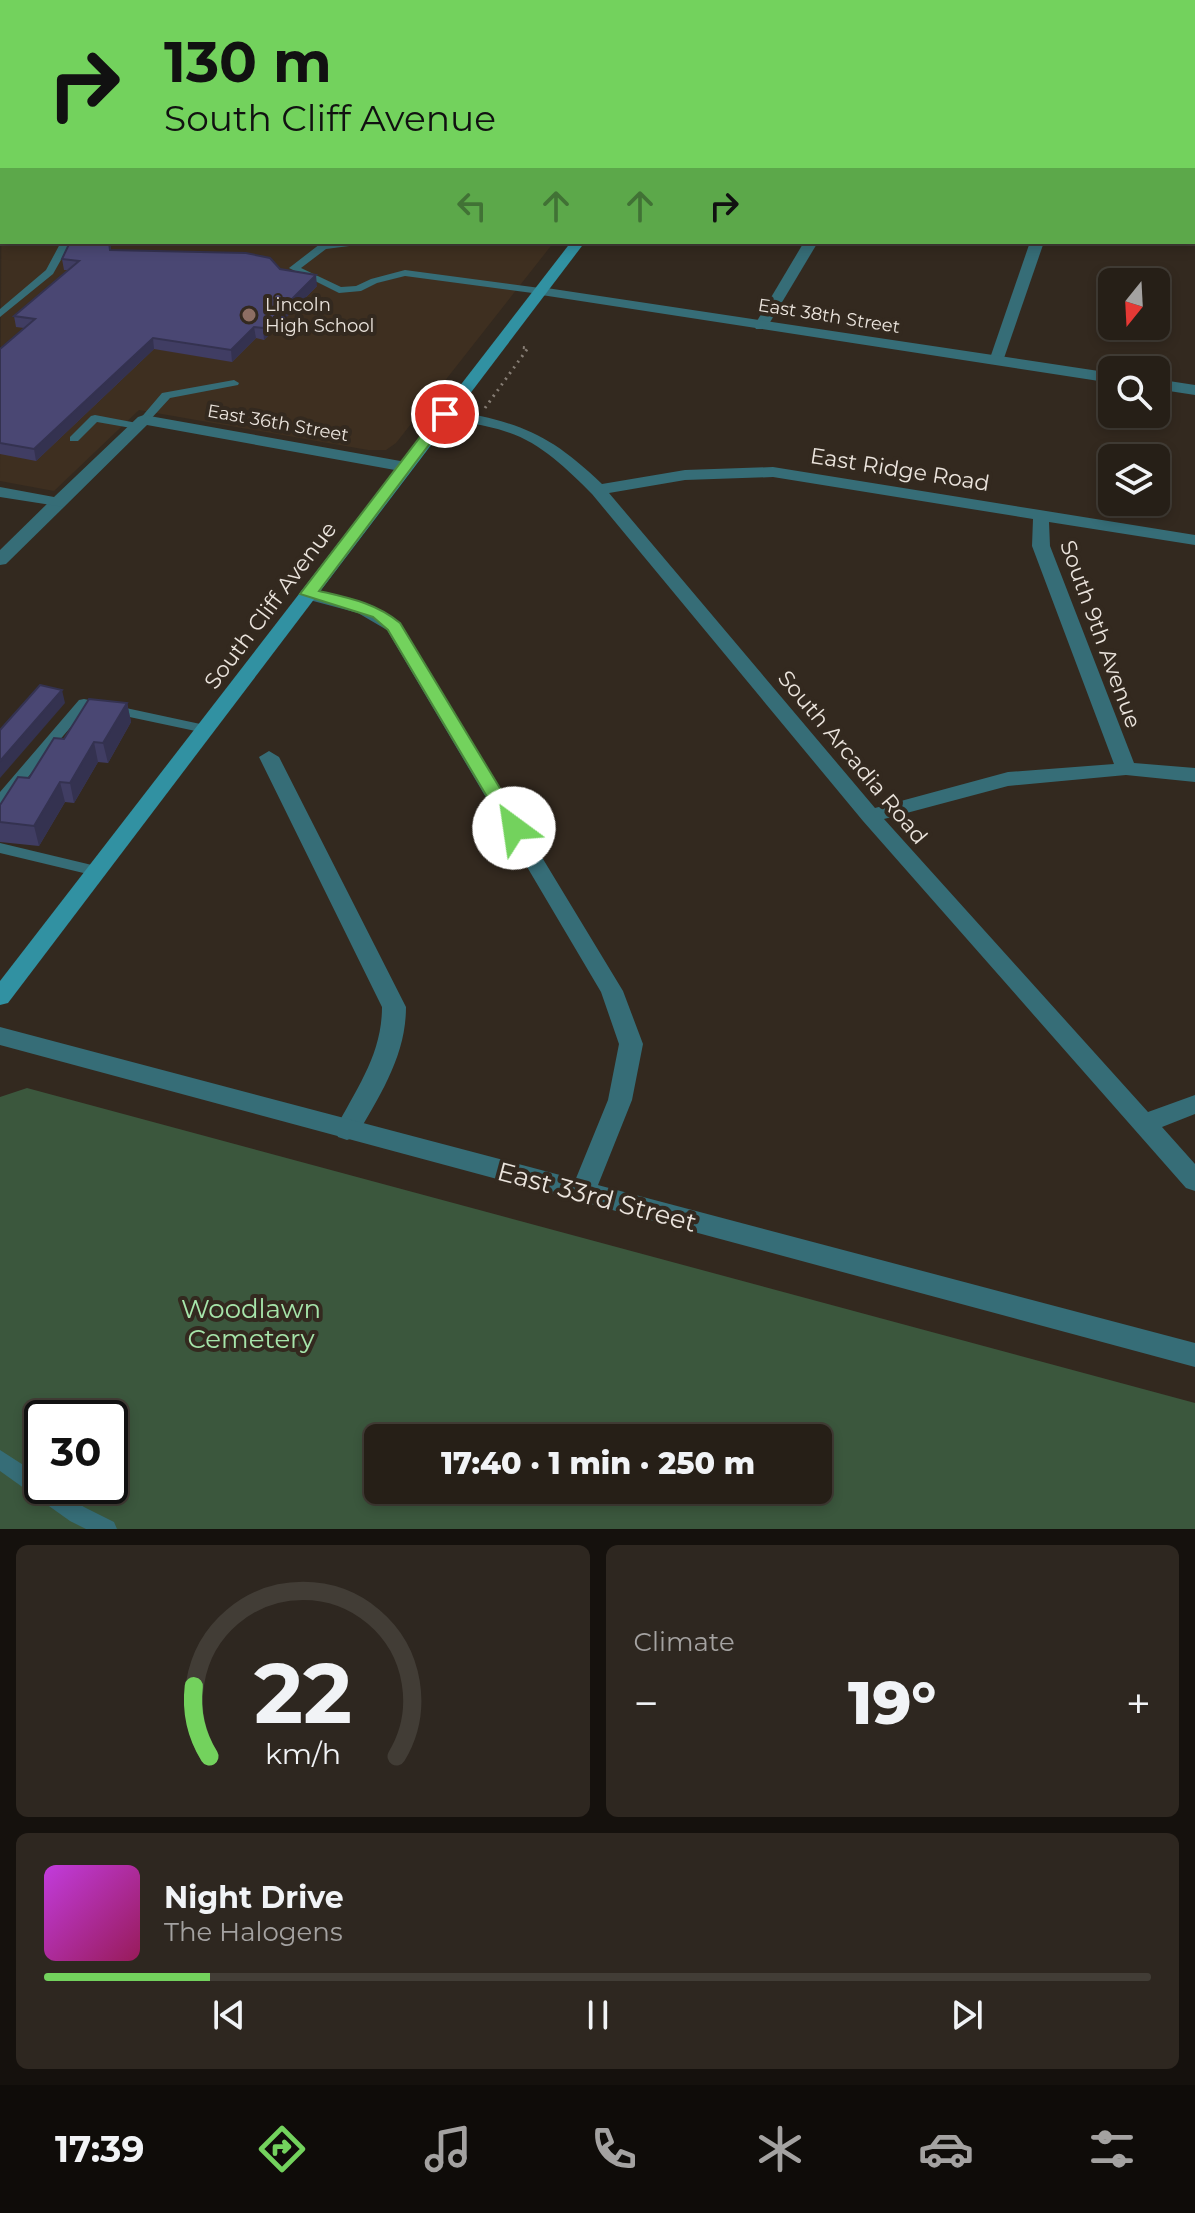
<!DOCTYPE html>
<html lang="en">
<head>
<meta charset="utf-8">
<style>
  body { margin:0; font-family:Montserrat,sans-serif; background:#2e2720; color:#f1f3f6; height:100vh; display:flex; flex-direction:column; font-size:30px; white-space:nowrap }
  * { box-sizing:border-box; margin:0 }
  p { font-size:26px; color:#a4a2a1 }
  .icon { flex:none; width:44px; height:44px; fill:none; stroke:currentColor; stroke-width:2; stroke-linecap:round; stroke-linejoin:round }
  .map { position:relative; height:1529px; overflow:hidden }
  .drawer { display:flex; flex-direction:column; gap:16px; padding:16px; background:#15110d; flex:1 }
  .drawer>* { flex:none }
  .banner { position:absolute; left:0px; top:0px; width:1196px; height:244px; box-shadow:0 4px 12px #0003,0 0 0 2px #423d36; background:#73d25d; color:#111; overflow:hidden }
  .needle { width:52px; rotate:198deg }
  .tools { position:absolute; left:1098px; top:268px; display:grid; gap:16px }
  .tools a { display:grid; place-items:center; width:72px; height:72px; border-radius:12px; background:#261f17; box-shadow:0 4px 12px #0003,0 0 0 2px #423d36; font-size:40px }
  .speed { position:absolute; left:24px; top:1400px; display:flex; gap:16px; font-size:40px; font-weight:700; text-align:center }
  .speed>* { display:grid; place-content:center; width:104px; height:104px; border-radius:50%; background:#261f17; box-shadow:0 4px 12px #0003,0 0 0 2px #423d36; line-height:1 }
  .speed .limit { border:4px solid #111; border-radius:12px; background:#fff; color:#111 }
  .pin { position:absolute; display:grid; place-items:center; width:68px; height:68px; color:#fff; margin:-34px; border:4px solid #fff; border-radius:50%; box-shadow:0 2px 8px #0007 }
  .me { position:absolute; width:88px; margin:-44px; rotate:329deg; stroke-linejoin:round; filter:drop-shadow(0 0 6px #0008) }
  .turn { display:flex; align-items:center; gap:28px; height:168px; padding:0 32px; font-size:36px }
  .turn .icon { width:104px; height:104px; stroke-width:2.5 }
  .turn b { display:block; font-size:56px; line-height:68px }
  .lanes { display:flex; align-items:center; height:76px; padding:0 32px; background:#0003; justify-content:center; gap:40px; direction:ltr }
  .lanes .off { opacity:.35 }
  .big { font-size:60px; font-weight:800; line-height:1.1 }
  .drawer .card { flex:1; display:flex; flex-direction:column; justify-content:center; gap:12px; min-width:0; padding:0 28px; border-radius:12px; background:#2e2720 }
  .drawer .dial { align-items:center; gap:0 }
  .dial svg { height:208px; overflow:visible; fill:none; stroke:#423d36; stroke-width:7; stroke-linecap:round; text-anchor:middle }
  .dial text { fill:#f1f3f6; stroke:none }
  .song { display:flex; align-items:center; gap:24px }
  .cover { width:96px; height:96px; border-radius:12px; background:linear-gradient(135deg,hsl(290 70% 55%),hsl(330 70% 35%)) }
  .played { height:8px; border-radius:4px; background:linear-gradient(90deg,#73d25d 15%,#423d36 15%) }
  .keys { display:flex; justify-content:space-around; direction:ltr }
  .heat { display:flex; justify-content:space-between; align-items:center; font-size:44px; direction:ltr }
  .drawer .tiles { flex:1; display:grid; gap:16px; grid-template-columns:1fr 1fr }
  .card:last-child { grid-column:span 2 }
  .trip { position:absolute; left:364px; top:1424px; width:468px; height:80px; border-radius:12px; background:#261f17; box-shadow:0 4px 12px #0003,0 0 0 2px #423d36; font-weight:800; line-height:80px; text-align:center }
  .tabs { display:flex; height:128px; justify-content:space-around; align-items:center; background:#0f0c09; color:#a4a2a1 }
  .tabs .icon { width:56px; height:56px }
  .tabs .on { color:#73d25d }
  .tabs b { font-size:36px; color:#f1f3f6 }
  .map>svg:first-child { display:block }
  .built { fill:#3e2f20 }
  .green { fill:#3b573d; fill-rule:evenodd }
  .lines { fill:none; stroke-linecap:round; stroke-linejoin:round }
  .path-far1 { stroke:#867d74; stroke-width:2; stroke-dasharray:1 4; stroke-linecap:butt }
  .path { stroke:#867d74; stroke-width:3; stroke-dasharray:2 5; stroke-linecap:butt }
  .service { fill:#366d77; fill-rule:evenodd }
  .minor { fill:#366d77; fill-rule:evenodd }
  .tertiary { fill:#366d77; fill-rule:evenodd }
  .secondary { fill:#3191a2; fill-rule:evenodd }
  .motorway { fill:#4fc3d7; fill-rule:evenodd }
  .wall { fill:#403d63 }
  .shaded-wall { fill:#343250 }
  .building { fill:#4a4773; stroke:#343250; stroke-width:2 }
  .route { fill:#73d25d; stroke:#4b883c; stroke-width:2 }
  .education-dot { fill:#8d6e63; stroke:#33291f; stroke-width:3 }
  .labels { text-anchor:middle; stroke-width:8; stroke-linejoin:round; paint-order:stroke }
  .far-poi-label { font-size:18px; fill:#ebe4dd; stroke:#33291f; text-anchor:start }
  .far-street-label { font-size:18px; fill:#ebe4dd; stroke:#33291f }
  .street-label { font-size:22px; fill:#ebe4dd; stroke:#33291f }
  .near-street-label { font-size:26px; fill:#ebe4dd; stroke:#33291f }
  .near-park-label { font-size:26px; fill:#a6e5aa; stroke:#33291f }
</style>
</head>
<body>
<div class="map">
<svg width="1195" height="1529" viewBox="0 0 1195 1529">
  <rect width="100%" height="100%" fill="#33291f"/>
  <path class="built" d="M 2,120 L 2,242 L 554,242 L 396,443 L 386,450 L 368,450 L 139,410 L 54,491 L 0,481 Z"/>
  <g class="green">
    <path d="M 0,0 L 257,0 L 2,2 L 0,39 Z"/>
    <path d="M 27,1088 L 1195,1403 L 1195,1529 L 0,1529 L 0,1097 ZM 42,1418 L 110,1418 L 110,1486 L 42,1486 ZM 378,1438 L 818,1438 L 818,1490 L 378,1490 Z"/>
  </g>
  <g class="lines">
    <path class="path-far1" d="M 798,2 L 801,0"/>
    <path class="path" d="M 485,408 L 528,348 L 518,347"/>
    <g class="service">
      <path d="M 61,242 L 71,242 L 53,274 L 0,317 L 0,309 L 46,270 Z"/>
      <path d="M 333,242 L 362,242 L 357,245 L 326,249 L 301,268 L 341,287 L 356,286 L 371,279 L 405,270 L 540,288 L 545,291 L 540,294 L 405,276 L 377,283 L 361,291 L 339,293 L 289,268 L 320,244 Z"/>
      <path d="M 234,380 L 239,383 L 238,385 L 170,398 L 148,422 L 140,422 L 139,420 L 162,393 Z"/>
      <path d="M 95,415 L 137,423 L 143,426 L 137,429 L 97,422 L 78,441 L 70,441 L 70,437 L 91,416 Z"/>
      <path d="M 84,699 L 205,725 L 212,729 L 205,733 L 87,708 L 5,804 L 0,806 L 0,792 L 79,700 Z"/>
      <path d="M 0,843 L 96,866 L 103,871 L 96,876 L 0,853 Z"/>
      <path d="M 0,1450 L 42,1477 L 42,1486 L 54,1486 L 84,1507 L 114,1522 L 117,1529 L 86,1529 L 70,1521 L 0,1471 Z"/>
    </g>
    <g class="minor">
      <rect x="1194" y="147" width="1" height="8"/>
      <path d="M 804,242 L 818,242 L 766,329 L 756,329 L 754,326 Z"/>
      <path d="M 1030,242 L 1044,242 L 1003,361 L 1001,364 L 991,364 L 989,361 Z"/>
      <path d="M 445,409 C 518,422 548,432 602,484 L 685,470 L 773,467 L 1195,535 L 1195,545 L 1049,522 L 1050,546 L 1134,763 L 1195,768 L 1195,782 L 1126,775 L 1008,786 L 884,819 L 1148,1112 L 1195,1095 L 1195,1114 L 1162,1127 L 1195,1164 L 1195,1191 L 1186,1188 L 863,821 L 592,494 C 567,469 541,443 507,432 C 485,424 462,423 439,417 L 439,411 ZM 773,477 L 1033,519 L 1032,546 L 1114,764 L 1008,772 L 875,808 L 609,493 L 685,480 Z"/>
      <path d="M 58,498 L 64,499 L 64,507 L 6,564 L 0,565 L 0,550 L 52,499 Z"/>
      <path d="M 308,589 L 371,605 L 400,623 L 623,991 L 643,1044 L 632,1100 L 592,1200 L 583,1203 L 574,1200 L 570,1193 L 608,1100 L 619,1044 L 601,992 L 387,630 L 358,613 L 302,598 L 299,594 L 302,590 Z"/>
      <path d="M 269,751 L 279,757 L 406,1007 C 406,1056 380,1095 356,1137 L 347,1140 L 338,1137 L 335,1130 C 356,1089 382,1055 382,1007 L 259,757 Z"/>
    </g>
    <g class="tertiary">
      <rect x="1194" y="50" width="1" height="6"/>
      <path d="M 540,287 L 1112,373 L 1112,383 L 535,294 L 535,288 Z"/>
      <path d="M 1156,379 L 1195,385 L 1195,395 L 1156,389 Z"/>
      <path d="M 144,415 L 406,462 L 414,467 L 406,472 L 147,425 L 64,507 L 0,497 L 0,487 L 54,497 L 138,417 Z"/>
      <path d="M 0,1027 L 1195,1343 L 1195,1367 L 0,1045 Z"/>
    </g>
    <path class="secondary" d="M 571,242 L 585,242 L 8,1003 L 0,1005 L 0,981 Z"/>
    <g class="motorway">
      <path d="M 409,0 L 449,0 L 408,2 Z"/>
      <rect x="1194" y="9" width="1" height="8"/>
      <path d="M 1195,38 L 1195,47 L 1194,47 L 1194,38 Z"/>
      <rect x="0" y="55" width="2" height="8"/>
      <path d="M 0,77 L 2,77 L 0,86 Z"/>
    </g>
  </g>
  <g class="wall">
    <path d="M 70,242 L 110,242 L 111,250 L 280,269 L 317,286 L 264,340 L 256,338 L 232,362 L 154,349 L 36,461 L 0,454 L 0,349 L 24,328 L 16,327 L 14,316 L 68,270 L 64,270 L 62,259 Z"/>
    <path d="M 127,703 L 131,722 L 108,763 L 98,762 L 74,803 L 65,802 L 39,846 L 0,842 L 0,805 L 29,778 L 64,739 Z"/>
  </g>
  <g class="shaded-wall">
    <path d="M 316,275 L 317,286 L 264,340 L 263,328 Z"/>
    <path d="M 254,327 L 256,338 L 232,362 L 231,350 Z"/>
    <path d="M 153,338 L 154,349 L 36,461 L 34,449 Z"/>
    <path d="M 62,690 L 65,703 L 0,778 L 0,761 Z"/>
    <path d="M 127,703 L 131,722 L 108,763 L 103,743 Z"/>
    <path d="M 94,742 L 98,762 L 74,803 L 70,783 Z"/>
    <path d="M 60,782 L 65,802 L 39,846 L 34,826 Z"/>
  </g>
  <g class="building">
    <rect x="1194" y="57" width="1" height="22"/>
    <path d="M 70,242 L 109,242 L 110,250 L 246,253 L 270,258 L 280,269 L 316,275 L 263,328 L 254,327 L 231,350 L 153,338 L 34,449 L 0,443 L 0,349 L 35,319 L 14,316 L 79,261 L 62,259 Z"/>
    <path d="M 40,685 L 62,690 L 0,761 L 0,730 Z"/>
    <path d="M 89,699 L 127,703 L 103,743 L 94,742 L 70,783 L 60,782 L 34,826 L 0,822 L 0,805 L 18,777 L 29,778 L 54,738 L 64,739 Z"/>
  </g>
  <path class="route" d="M 440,411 L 452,414 L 319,591 C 349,598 376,603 400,623 L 524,828 L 514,834 L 508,832 L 388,630 L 373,617 L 300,594 Z"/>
  <circle class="education-dot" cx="249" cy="315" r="8"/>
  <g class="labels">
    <g class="far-poi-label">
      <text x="265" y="311">Lincoln<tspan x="265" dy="21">High School</tspan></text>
    </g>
    <g class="far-street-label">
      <text transform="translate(829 316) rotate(9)" y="6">East 38th Street</text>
      <text transform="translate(278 423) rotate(10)" y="6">East 36th Street</text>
    </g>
    <g class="street-label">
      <text transform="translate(900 469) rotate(9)" y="8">East Ridge Road</text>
      <text transform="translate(270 605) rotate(-53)" y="8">South Cliff Avenue</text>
      <text transform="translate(1101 634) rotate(70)" y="8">South 9th Avenue</text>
      <text transform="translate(853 757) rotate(50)" y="8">South Arcadia Road</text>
    </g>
    <g class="near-street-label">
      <text transform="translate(597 1197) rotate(15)" y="9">East 33rd Street</text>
    </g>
    <g class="near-park-label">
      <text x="251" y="1318">Woodlawn<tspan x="251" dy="30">Cemetery</tspan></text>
    </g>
  </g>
</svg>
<div class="tools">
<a><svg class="needle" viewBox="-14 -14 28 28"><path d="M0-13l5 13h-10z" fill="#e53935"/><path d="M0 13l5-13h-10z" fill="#a4a2a1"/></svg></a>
<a><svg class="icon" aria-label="search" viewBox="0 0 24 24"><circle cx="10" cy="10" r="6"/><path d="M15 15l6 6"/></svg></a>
<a><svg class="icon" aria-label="layers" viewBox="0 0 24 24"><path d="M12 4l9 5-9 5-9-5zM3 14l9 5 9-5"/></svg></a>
</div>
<div class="speed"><div class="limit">30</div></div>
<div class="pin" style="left:445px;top:414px;background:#d93025"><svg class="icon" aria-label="arrive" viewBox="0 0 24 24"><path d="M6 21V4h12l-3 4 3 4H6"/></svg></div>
<svg class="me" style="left:514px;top:828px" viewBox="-20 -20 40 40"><circle r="19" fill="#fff"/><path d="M0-13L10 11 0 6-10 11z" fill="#73d25d"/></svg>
<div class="trip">17:40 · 1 min · 250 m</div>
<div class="banner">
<div class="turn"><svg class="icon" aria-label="right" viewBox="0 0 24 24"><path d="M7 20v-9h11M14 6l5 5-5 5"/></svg><div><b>130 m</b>South Cliff Avenue</div></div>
<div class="lanes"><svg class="icon off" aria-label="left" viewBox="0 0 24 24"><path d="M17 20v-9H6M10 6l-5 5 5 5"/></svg><svg class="icon off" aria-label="ahead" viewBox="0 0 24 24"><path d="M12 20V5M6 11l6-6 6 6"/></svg><svg class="icon off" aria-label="ahead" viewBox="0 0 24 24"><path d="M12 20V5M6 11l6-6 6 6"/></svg><svg class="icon" aria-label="right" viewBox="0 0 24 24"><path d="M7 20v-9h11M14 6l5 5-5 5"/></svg></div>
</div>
</div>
<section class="drawer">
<div class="tiles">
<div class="card dial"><svg viewBox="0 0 100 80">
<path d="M14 69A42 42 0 1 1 86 69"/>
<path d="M14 69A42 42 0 0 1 8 42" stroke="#73d25d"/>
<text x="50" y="56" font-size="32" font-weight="700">22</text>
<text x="50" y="72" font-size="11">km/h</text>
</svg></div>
<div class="card"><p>Climate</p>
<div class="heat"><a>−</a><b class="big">19°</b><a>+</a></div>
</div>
<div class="card">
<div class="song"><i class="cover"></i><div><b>Night Drive</b><p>The Halogens</p></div></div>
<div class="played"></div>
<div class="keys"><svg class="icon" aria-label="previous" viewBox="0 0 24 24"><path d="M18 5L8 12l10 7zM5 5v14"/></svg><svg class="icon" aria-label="pause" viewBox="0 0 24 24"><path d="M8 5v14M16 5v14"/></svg><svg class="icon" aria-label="next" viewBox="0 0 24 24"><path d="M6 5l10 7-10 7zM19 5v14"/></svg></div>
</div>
</div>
</section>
<nav class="tabs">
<b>17:39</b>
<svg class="icon on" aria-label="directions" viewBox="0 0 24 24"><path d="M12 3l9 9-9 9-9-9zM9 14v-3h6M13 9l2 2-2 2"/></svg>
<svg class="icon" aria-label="music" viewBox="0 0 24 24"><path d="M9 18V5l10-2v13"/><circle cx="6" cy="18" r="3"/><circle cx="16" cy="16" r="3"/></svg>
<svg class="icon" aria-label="phone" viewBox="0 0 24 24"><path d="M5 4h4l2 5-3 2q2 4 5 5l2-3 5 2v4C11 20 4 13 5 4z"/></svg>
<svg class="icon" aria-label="climate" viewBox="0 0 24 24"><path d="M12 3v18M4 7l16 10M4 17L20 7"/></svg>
<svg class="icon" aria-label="car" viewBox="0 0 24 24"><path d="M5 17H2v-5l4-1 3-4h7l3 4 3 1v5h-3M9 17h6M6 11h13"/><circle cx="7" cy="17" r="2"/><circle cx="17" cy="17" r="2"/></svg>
<svg class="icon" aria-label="filters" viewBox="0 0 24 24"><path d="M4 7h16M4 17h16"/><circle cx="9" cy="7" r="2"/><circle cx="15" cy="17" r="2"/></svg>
</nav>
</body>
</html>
